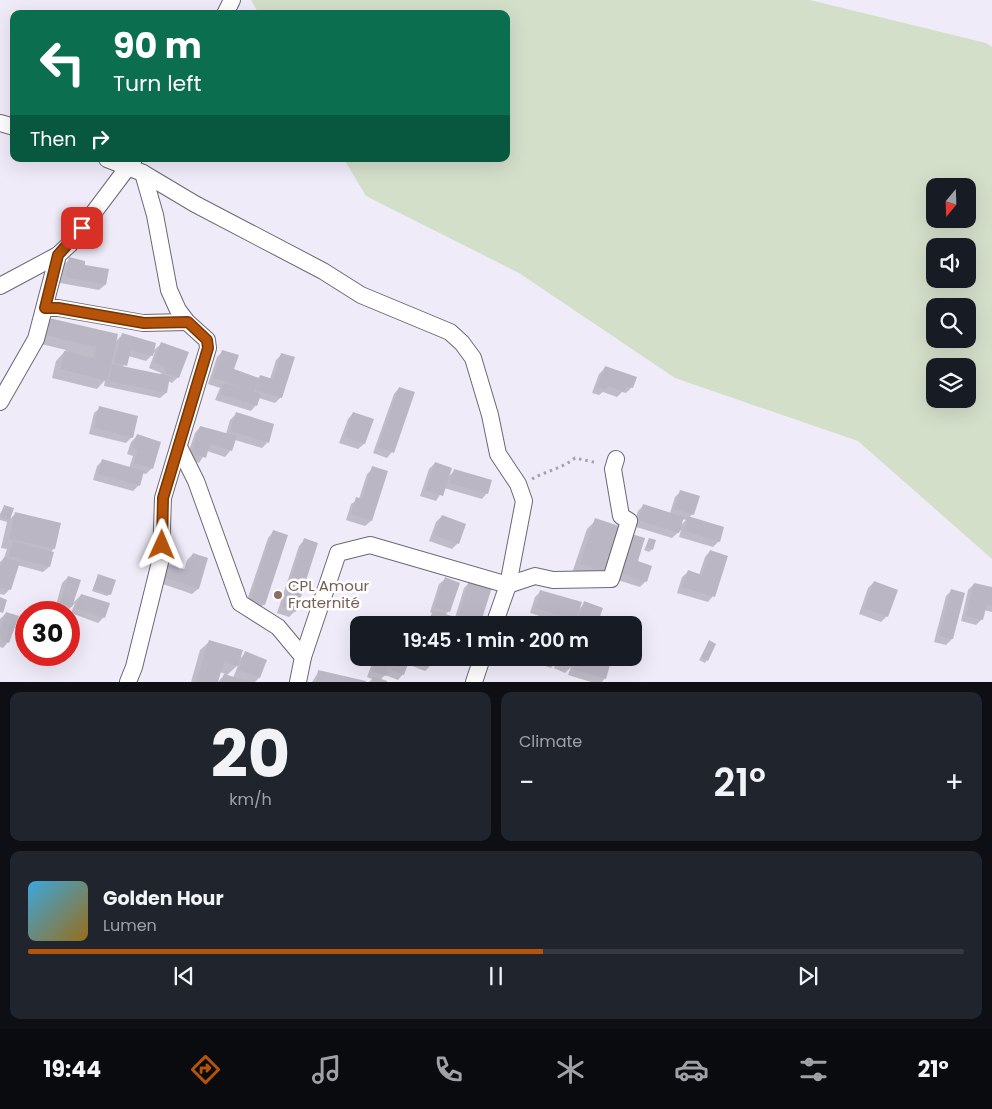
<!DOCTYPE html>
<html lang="en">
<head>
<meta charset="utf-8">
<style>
  body { margin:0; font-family:Poppins,sans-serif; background:#20242c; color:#f1f3f6; height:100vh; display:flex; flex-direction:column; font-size:19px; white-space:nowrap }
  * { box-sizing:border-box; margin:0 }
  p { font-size:16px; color:#9ea1a6 }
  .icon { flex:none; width:28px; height:28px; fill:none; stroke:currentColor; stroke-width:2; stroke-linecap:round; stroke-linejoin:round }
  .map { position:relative; height:682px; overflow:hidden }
  .sheet { display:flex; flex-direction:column; gap:10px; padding:10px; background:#0d0f14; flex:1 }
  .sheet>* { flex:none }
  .top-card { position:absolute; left:10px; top:10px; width:500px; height:152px; border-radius:10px; box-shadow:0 5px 20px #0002; background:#0b6e4f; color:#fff; overflow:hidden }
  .needle { width:32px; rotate:199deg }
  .controls { position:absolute; left:926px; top:178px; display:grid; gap:10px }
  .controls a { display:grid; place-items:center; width:50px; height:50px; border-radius:10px; background:#171b24; box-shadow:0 5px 20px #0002; font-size:25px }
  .speed { position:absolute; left:15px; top:601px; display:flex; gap:10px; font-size:25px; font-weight:700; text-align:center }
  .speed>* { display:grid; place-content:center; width:65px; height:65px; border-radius:50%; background:#171b24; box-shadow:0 5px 20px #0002; line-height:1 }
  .speed .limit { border:8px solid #d22; background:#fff; color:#111 }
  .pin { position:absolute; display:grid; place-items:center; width:42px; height:42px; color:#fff; margin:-21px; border-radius:10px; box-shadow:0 2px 8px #0006 }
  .me { position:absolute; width:55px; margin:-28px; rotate:1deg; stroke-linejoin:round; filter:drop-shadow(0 0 4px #0008) }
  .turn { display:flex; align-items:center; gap:18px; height:105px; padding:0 20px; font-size:22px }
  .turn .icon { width:65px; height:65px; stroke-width:2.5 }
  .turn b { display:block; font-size:35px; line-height:42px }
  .then { display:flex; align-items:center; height:48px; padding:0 20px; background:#0003; gap:10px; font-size:19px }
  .big { font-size:38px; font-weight:600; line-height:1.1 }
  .sheet .card { flex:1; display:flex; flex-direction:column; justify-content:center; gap:8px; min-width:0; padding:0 18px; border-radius:10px; background:#20242c }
  .sheet .dial { align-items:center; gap:0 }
  .dial b { font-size:65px; line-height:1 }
  .song { display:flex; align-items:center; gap:15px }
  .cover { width:60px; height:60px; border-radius:8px; background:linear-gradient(135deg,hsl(200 70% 55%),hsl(40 70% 35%)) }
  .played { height:5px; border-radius:2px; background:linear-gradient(90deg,#b45309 55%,#363941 55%) }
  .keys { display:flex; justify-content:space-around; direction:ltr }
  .heat { display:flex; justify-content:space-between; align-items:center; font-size:28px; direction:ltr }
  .sheet .tiles { flex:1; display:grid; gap:10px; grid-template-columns:1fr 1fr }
  .card:last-child { grid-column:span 2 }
  .trip { position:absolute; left:350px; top:616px; width:292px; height:50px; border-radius:10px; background:#171b24; box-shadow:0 5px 20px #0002; font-weight:600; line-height:50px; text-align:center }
  .menu { display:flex; height:80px; justify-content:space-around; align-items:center; background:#090b0e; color:#9ea1a6 }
  .menu .icon { width:35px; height:35px }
  .menu .active { color:#b45309 }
  .menu b { font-size:22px; color:#f1f3f6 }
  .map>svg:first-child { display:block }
  .green { fill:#d4dfca; fill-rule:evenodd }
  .shadow { fill:#0003; fill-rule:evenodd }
  .building { fill:#bbb6c4 }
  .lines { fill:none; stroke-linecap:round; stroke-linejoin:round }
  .minor-casing { stroke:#6d6874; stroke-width:18 }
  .path { stroke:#a6a2ad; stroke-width:3; stroke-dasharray:2.5 4; stroke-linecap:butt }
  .minor { stroke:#fff; stroke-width:16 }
  .route-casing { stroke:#753606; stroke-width:12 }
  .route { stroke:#b45309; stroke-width:9 }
  .education-dot { fill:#8d6e63; stroke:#fff; stroke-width:2 }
  .labels { text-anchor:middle; stroke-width:5; stroke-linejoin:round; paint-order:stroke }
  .education-label { font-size:15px; fill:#785e54; stroke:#fff; text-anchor:start }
</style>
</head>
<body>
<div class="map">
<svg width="992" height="682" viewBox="0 0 992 682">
  <rect width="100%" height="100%" fill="#f0ebf9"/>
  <path class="green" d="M 251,0 L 810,0 L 986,43 L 992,47 L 992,559 L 858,441 L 675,378 L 519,273 L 366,196 L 344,159 L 506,159 L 506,14 L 259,14 ZM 935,186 L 968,186 L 968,219 L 935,219 ZM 935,246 L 968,246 L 968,279 L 935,279 ZM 935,306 L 968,306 L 968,339 L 935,339 ZM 935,366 L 968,366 L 968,399 L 935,399 Z"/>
  <g class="shadow">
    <path d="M 70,259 L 83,266 L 105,285 L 99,290 L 60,283 L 64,264 Z"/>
    <path d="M 41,328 L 115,342 L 122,335 L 152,352 L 162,343 L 178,377 L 172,383 L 168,381 L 166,393 L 160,398 L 104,386 L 105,380 L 97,389 L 52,378 L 56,361 L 66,350 L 37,343 ZM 155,352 L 149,368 L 161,373 L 160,375 L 123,367 L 128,356 L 146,361 Z"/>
    <path d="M 223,351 L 232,370 L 258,379 L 261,376 L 270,379 L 276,360 L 282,354 L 281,397 L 275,403 L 259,398 L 256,405 L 251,411 L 215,400 L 220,388 L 208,384 L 217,357 Z"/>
    <path d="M 605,368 L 632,387 L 626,393 L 622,392 L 617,397 L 603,392 L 599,395 L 592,393 L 599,374 Z"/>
    <path d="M 399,388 L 392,452 L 387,458 L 373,453 L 394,394 Z"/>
    <path d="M 100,408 L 132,437 L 126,443 L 89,434 L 94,413 Z"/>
    <path d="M 353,413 L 372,420 L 364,444 L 358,449 L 339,443 L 348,419 Z"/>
    <path d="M 236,414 L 267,443 L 262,448 L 235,440 L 230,451 L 225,457 L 207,451 L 199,463 L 186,459 L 195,433 L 200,427 L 226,434 L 230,420 Z"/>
    <path d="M 137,436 L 152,468 L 146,474 L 142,473 L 139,485 L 133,491 L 93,480 L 97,466 L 103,460 L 129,468 L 133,456 L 127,454 L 131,442 Z"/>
    <path d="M 435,463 L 447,478 L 454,471 L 487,493 L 482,499 L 444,488 L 436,501 L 420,496 L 429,469 Z"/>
    <path d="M 373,468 L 386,472 L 371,521 L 365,526 L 346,520 L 351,504 L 359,499 L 367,474 Z"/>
    <path d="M 681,491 L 693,514 L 689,517 L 719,541 L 713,547 L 679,537 L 681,530 L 672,538 L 633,526 L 638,511 L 644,505 L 670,513 L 675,497 ZM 682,519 L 686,520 L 680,526 Z"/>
    <path d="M 4,507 L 12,509 L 9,520 L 15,514 L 54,549 L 50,552 L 49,567 L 43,572 L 17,565 L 9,590 L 4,595 L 0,594 L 0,562 L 4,558 L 7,549 L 1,548 L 7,522 L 0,520 L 0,514 Z"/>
    <path d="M 442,516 L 458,543 L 452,549 L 429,541 L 436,522 Z"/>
    <path d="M 596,520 L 620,528 L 597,581 L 572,573 L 587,529 Z"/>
    <path d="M 273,532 L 264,604 L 258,610 L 245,606 L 268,538 Z"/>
    <path d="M 649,539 L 652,549 L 649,552 L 644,550 Z"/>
    <path d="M 304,540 L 295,611 L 289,617 L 277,613 L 299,546 Z"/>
    <path d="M 710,551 L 713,596 L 708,602 L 677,593 L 682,577 L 688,572 L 699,575 L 705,557 Z"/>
    <path d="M 193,554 L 207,558 L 198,589 L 192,594 L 157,582 L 160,570 L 184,570 L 187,560 Z"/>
    <path d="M 636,562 L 650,567 L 645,582 L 640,587 L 611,578 Z"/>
    <path d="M 98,576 L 110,594 L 107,596 L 92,591 Z"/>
    <path d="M 68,577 L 72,604 L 81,595 L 104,617 L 98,623 L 71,613 L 75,603 L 66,612 L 55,609 L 62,583 Z"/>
    <path d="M 445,579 L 449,611 L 445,615 L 455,618 L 464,588 L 470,582 L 480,621 L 477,625 L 456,622 L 454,625 L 425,625 L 432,613 L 430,612 L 439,584 Z"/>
    <path d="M 874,582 L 887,616 L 881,622 L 859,614 L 868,588 Z"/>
    <path d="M 974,584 L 992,588 L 992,612 L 984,610 L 982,619 L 976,625 L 961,621 L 968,590 Z"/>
    <path d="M 952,590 L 964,593 L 952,639 L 946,645 L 934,642 L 946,596 Z"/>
    <path d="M 541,591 L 578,610 L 585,603 L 596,625 L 573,625 L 575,619 L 569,625 L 530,613 L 535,597 Z"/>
    <path d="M 6,613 L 8,642 L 3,648 L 0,647 L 0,619 Z"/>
    <path d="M 26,638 L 26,654 L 21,652 Z"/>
    <path d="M 209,642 L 238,660 L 246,653 L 259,678 L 255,682 L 218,682 L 225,674 L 220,672 L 217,682 L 191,682 L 200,650 ZM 238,665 L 233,678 L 226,676 Z"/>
    <path d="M 709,642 L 707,660 L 705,663 L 699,660 Z"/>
    <path d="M 42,655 L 58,655 L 51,666 L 39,662 Z"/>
    <path d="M 374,658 L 433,658 L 431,665 L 425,671 L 407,664 L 403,674 L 398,680 L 385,675 L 380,680 L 384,682 L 369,682 L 372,679 L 367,677 Z"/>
    <path d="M 507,658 L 527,659 L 611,658 L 605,678 L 602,682 L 591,682 L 568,675 L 571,667 L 565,673 L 554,668 L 556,662 L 551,668 L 527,660 L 523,664 Z"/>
    <path d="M 319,671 L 363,682 L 312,682 Z"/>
  </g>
  <g class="building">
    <path d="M 69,257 L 85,261 L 85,265 L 109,269 L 106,285 L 65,277 Z"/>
    <path d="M 49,318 L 118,334 L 107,381 L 60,369 L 64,351 L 94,358 L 96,347 L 45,335 Z"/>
    <path d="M 122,333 L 156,343 L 153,356 L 131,350 L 127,366 L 114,362 Z"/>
    <path d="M 161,342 L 189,352 L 179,378 L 164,373 L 166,367 L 154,362 Z"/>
    <path d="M 222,350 L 239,355 L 234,369 L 259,378 L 260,375 L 273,379 L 281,353 L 295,357 L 282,398 L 255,390 L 257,381 L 254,392 L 261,394 L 257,406 L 220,394 L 223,383 L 247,389 L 213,378 Z"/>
    <path d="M 112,364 L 170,376 L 167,393 L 109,381 Z"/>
    <path d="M 605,366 L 637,377 L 633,388 L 626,386 L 624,392 L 608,386 L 606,390 L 597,387 Z"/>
    <path d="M 399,387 L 415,392 L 394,453 L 378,447 Z"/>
    <path d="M 99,406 L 138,416 L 133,438 L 94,428 Z"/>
    <path d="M 236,412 L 274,424 L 269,443 L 230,431 Z"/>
    <path d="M 353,412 L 374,419 L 365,444 L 344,437 Z"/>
    <path d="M 200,426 L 237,436 L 232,451 L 210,444 L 206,458 L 191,453 Z"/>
    <path d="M 137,434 L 161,442 L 153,469 L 134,463 L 138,450 L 132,448 Z"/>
    <path d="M 102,459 L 144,471 L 140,486 L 98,474 Z"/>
    <path d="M 435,462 L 452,468 L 443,496 L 425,490 Z"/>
    <path d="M 372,466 L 388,471 L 372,521 L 351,514 L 356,497 L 362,499 Z"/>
    <path d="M 454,469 L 492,480 L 488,494 L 450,483 Z"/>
    <path d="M 680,490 L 700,496 L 694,515 L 674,509 Z"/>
    <path d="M 643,504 L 684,517 L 679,533 L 638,520 Z"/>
    <path d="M 4,505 L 14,508 L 10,520 L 0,517 Z"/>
    <path d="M 15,512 L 61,523 L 55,549 L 9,539 Z"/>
    <path d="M 442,515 L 466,524 L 459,544 L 434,535 Z"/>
    <path d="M 688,516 L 724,527 L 720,542 L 684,531 Z"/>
    <path d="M 595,518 L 622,527 L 606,573 L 580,564 Z"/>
    <path d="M 273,530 L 288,535 L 265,605 L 250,600 Z"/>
    <path d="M 628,533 L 645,538 L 638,561 L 652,566 L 647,582 L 616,572 Z"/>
    <path d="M 304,538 L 318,543 L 296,612 L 282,607 Z"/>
    <path d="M 649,538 L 656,540 L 653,550 L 646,547 Z"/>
    <path d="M 13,541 L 54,552 L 50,567 L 8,556 Z"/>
    <path d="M 710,550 L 728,556 L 715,597 L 682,587 L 688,570 L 702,575 Z"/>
    <path d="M 193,553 L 208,558 L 199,589 L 162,577 L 165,563 L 187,570 Z"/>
    <path d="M 4,557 L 20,562 L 11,590 L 0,587 L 0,569 Z"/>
    <path d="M 98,574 L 116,580 L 111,595 L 93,589 Z"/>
    <path d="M 68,576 L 81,580 L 72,607 L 60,603 Z"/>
    <path d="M 445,577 L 460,583 L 450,612 L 434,607 Z"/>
    <path d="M 469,580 L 492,587 L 481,622 L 459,615 Z"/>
    <path d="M 874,581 L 898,590 L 888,617 L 864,608 Z"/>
    <path d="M 974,583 L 992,587 L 992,606 L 987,604 L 983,620 L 966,616 Z"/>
    <path d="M 951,589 L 965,593 L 953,639 L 939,636 Z"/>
    <path d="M 540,590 L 582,602 L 576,620 L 535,608 Z"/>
    <path d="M 81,594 L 110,603 L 105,618 L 76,608 Z"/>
    <path d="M 0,597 L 7,600 L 3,613 L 0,612 Z"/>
    <path d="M 584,601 L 603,608 L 597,625 L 576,625 Z"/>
    <path d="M 433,610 L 458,618 L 456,625 L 428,625 Z"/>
    <path d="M 6,612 L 19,616 L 9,643 L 0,639 L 0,628 Z"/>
    <path d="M 608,617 L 623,621 L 621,625 L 606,625 Z"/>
    <path d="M 209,640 L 243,650 L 238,666 L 224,662 L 218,682 L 196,682 Z"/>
    <path d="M 709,640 L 716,644 L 708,661 L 701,657 Z"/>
    <path d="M 245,651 L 267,660 L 260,678 L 238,670 Z"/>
    <path d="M 43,655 L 60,655 L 58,661 Z"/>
    <path d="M 377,658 L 392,658 L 386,676 L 372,671 Z"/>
    <path d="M 393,658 L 434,658 L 432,665 L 410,658 L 404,675 L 390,669 Z"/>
    <path d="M 544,658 L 559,658 L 557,662 Z"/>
    <path d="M 560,658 L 576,658 L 572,667 L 559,663 Z"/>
    <path d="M 577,658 L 612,658 L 606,679 L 573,669 Z"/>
    <path d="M 318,670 L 366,681 L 366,682 L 316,682 Z"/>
    <path d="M 224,674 L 248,681 L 248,682 L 221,682 Z"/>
    <path d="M 373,676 L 387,681 L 387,682 L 371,682 Z"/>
  </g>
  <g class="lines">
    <g class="minor-casing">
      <g id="minor">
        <path d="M 225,14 L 232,0"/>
        <path d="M 0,123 L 14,127"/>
        <path d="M 107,159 L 143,173 L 195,204 L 323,271 L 361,295 L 450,332 L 462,343 L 473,358 L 490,415 L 498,454 L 518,484 L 524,501 L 508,585 L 494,625"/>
        <path d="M 0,286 L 58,255 L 70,244 L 134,159"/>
        <path d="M 45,308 L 58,308 L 143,323 L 187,322"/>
        <path d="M 0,402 L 36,339 L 58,255"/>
        <path d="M 179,447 L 196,481 L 240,603 L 278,627 L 303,657 L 298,682"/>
        <path d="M 303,657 L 338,553 L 370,545 L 508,585 L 535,576 L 553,580 L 611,579 L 629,521 L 621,516 L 613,469 L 616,459"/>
        <path d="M 128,682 L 134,667 L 161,558 L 163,498 L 208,348 L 207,340 L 187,322 L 178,310 L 169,290 L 155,215 L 143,173"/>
        <path d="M 474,682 L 482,658"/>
      </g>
    </g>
    <path class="path" d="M 532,479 C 546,471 563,468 575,458 L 598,463"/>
    <use href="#minor" class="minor"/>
  </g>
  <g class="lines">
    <g class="route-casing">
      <path id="route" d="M 82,228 L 58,255 L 45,308 L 58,308 L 144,323 L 188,322 L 207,340 L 208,348 L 163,498 L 162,545"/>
    </g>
    <use href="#route" class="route"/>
  </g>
  <circle class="education-dot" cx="278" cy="595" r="5"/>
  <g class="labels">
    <g class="education-label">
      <text x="288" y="591">CPL Amour<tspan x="288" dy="17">Fraternité</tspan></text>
    </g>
  </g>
</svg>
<div class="controls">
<a><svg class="needle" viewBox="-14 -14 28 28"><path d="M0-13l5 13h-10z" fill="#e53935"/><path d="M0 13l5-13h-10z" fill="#9ea1a6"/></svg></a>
<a><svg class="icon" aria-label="sound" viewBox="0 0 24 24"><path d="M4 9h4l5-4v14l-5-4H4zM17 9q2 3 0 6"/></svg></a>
<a><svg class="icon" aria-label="search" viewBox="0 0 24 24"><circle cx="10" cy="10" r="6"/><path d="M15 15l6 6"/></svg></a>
<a><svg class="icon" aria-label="layers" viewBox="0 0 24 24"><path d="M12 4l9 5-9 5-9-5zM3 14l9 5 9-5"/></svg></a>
</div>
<div class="speed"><div class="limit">30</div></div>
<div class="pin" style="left:82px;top:228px;background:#d93025"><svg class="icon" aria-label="arrive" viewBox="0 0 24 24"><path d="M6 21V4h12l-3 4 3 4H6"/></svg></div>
<svg class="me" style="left:162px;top:545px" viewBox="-20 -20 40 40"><path d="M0-17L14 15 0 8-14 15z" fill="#b45309" stroke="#fff" stroke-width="4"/></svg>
<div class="trip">19:45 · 1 min · 200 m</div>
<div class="top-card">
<div class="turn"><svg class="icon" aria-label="left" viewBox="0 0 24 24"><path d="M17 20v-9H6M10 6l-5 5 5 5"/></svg><div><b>90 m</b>Turn left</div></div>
<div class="then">Then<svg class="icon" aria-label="right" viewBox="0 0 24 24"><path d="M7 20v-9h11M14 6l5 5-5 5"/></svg></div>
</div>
</div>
<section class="sheet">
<div class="tiles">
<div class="card dial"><b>20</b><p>km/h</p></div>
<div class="card"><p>Climate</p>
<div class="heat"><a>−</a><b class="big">21°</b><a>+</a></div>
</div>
<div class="card">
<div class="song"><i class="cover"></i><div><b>Golden Hour</b><p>Lumen</p></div></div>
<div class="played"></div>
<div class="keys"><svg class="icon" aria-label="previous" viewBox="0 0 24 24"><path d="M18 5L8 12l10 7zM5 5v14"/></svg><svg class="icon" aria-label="pause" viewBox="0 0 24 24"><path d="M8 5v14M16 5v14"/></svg><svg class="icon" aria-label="next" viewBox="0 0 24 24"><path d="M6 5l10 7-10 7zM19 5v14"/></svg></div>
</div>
</div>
</section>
<nav class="menu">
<b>19:44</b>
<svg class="icon active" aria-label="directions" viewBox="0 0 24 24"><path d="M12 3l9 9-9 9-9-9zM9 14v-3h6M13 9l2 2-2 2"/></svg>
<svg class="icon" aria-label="music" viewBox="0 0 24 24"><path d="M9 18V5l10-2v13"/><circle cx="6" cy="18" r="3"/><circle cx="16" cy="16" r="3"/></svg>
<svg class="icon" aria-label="phone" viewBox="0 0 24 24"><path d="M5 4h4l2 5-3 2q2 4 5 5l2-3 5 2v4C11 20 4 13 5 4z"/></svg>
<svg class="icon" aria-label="climate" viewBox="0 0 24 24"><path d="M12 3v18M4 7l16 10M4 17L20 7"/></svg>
<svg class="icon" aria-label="car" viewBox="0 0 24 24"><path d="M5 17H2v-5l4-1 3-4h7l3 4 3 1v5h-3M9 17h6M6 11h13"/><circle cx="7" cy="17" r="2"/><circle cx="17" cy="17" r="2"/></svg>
<svg class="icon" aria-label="filters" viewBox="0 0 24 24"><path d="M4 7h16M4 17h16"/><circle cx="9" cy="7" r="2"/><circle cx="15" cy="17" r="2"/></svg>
<b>21°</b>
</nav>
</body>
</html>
